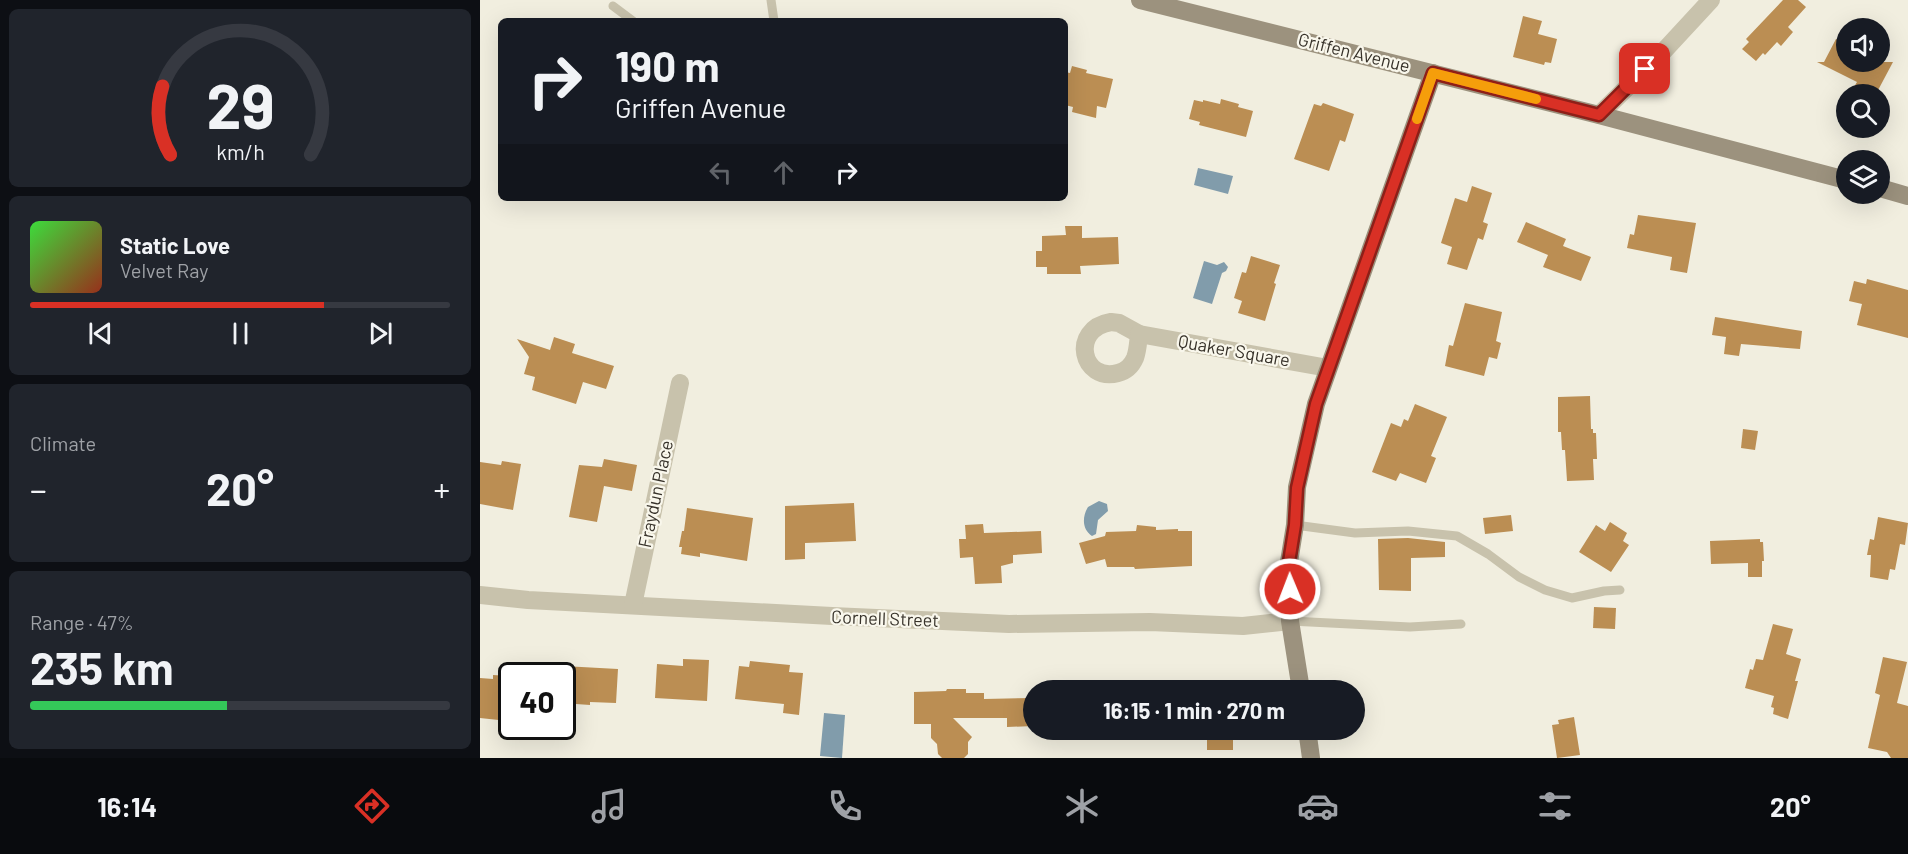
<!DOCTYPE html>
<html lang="en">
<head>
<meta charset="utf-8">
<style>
  body { margin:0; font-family:Barlow,sans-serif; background:#20242c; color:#f1f3f6; height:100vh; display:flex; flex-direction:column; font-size:22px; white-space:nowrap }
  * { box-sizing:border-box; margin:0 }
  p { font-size:20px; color:#9ea1a6 }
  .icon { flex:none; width:33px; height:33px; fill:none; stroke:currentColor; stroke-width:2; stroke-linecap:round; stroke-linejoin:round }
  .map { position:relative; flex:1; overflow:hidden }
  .drawer { display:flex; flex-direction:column; gap:9px; padding:9px; background:#0d0f14; width:480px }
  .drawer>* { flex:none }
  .banner { position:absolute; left:18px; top:18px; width:570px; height:183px; border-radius:9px; box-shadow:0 6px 24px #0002; background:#171b24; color:#f1f3f6; overflow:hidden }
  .controls { position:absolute; left:1356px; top:18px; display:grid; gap:12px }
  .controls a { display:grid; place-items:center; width:54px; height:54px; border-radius:50%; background:#171b24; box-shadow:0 6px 24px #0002; font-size:30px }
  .speed { position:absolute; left:18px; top:662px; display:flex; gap:12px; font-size:30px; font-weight:700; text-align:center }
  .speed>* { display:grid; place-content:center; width:78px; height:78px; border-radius:50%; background:#171b24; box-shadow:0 6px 24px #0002; line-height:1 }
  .speed .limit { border:3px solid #111; border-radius:9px; background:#fff; color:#111 }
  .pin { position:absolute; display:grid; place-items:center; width:51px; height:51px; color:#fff; margin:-26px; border-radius:12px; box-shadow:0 3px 9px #0006 }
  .me { position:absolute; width:66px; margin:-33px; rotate:359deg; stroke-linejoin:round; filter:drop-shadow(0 0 4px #0008) }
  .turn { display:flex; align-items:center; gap:21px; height:126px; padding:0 18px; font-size:27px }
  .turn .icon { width:78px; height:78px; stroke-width:2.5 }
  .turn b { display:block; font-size:42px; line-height:51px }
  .lanes { display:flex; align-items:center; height:57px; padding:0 18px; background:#0003; justify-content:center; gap:30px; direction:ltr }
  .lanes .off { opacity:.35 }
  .big { font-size:45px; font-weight:700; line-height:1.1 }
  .drawer .widget { flex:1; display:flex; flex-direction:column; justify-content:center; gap:9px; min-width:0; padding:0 21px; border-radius:9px; background:#20242c }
  .drawer .dial { align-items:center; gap:0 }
  .dial svg { height:156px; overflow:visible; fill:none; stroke:#363941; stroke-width:7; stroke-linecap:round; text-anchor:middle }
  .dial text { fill:#f1f3f6; stroke:none }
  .song { display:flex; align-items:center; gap:18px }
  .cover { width:72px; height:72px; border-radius:9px; background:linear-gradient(135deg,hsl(120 70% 55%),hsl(10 70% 35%)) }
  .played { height:6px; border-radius:3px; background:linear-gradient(90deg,#d93025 70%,#363941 70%) }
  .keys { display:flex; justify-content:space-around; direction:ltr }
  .heat { display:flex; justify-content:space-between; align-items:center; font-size:33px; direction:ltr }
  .charge { height:9px; border-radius:4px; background:linear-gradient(90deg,#34c759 47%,#363941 0) }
  .trip { position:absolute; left:543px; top:680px; width:342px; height:60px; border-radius:30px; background:#171b24; box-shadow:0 6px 24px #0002; font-weight:700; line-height:60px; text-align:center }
  .tab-bar { display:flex; height:96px; justify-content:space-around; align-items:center; background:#090b0e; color:#9ea1a6 }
  .tab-bar .icon { width:42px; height:42px }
  .tab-bar .selected { color:#d93025 }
  .tab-bar b { font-size:27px; color:#f1f3f6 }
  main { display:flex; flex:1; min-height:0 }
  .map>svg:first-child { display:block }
  .water { fill:#819cab }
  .building { fill:#bb8e53 }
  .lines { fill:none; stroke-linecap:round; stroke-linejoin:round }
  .lane { stroke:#c8c2ac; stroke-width:9 }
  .street { stroke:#c8c2ac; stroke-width:18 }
  .secondary { stroke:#9c927e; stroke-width:18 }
  .route-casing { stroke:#8d1f18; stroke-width:15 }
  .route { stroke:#d93025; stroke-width:10 }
  .slow { stroke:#f59e0b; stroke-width:10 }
  .labels { text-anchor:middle; stroke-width:4.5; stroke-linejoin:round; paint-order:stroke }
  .street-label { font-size:18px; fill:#37322a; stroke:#f9f7ec }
</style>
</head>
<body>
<main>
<section class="drawer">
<div class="widget dial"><svg viewBox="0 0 100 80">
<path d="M14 69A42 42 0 1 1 86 69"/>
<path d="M14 69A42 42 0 0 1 10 34" stroke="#d93025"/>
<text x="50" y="56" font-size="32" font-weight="700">29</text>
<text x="50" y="72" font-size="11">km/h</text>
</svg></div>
<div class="widget">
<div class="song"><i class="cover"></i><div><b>Static Love</b><p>Velvet Ray</p></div></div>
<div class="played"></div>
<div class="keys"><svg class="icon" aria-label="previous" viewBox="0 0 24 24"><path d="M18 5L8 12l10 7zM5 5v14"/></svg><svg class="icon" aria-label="pause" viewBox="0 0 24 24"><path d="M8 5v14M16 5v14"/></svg><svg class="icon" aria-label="next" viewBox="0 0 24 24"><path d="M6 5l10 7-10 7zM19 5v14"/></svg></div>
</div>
<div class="widget"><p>Climate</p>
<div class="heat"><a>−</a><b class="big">20°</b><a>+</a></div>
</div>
<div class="widget"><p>Range · 47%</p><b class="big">235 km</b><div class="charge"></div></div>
</section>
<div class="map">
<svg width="1428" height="758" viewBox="0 0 1428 758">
  <rect width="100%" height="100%" fill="#f1eedf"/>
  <g class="water">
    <path d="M 718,168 L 753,176 L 748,194 L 714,185 Z"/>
    <path d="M 724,261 L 737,265 L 744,262 L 748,267 L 746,271 L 742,273 L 732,304 L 713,298 Z"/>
    <path d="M 619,501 L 627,504 L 628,511 L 618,520 L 616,534 L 612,536 C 602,529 602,517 608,507 Z"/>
    <path d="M 344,713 L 365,715 L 362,758 L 340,756 Z"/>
  </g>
  <g class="building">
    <path d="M 1303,0 L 1318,0 L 1326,7 L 1308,27 L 1313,32 L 1301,46 L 1297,42 L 1285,55 L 1283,53 L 1276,61 L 1262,49 L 1269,42 L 1266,39 Z"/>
    <path d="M 1043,16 L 1062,21 L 1058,34 L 1077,39 L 1071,63 L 1065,62 L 1064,65 L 1033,57 Z"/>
    <path d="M 1356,39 L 1366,44 L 1366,62 L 1413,62 L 1396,94 L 1388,94 L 1374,87 L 1377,82 L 1337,62 L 1344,62 Z"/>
    <path d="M 592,66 L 607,70 L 606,73 L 633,79 L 626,108 L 617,106 L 616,118 L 592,112 L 593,107 L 585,105 L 585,72 L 590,73 Z"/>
    <path d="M 741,99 L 759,104 L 758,107 L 773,111 L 766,137 L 719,125 L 720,122 L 709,119 L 714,100 L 723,102 L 723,100 L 740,104 Z"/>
    <path d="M 843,103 L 874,114 L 865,142 L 860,140 L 849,171 L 814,159 L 834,104 L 841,106 Z"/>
    <path d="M 992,186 L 1012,193 L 1003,222 L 1008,224 L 1003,240 L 998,238 L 987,270 L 967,264 L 972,247 L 961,243 L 975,198 L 987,202 Z"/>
    <path d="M 1158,215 L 1216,223 L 1207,273 L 1190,270 L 1192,257 L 1147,248 L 1150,234 L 1154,235 Z"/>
    <path d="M 1046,222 L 1086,239 L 1083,246 L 1111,257 L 1101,281 L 1063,267 L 1068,255 L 1037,242 Z"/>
    <path d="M 585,226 L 602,226 L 602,238 L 638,237 L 639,264 L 600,266 L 601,274 L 567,274 L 567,267 L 556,267 L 556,251 L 562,251 L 562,236 L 586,235 Z"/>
    <path d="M 771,256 L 800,265 L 794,283 L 796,284 L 785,321 L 758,313 L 762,301 L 754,298 L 762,272 L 766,273 Z"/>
    <path d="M 1387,279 L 1428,290 L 1428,338 L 1377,325 L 1382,304 L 1369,301 L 1374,281 L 1386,284 Z"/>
    <path d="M 985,303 L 1022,312 L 1016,341 L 1021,343 L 1017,359 L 1009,357 L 1004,376 L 965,366 L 969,345 L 973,346 Z"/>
    <path d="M 1235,317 L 1322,331 L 1320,349 L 1261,344 L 1259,356 L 1244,354 L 1246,337 L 1232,335 Z"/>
    <path d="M 74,337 L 95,344 L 92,353 L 134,366 L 126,389 L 103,382 L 96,404 L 52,390 L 55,377 L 44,374 L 49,357 L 37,339 L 70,350 Z"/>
    <path d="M 1110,396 L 1111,429 L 1113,429 L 1113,433 L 1116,433 L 1117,459 L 1113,459 L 1114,480 L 1087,481 L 1085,450 L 1082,450 L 1081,432 L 1078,432 L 1078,397 Z"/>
    <path d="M 935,404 L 967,417 L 951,456 L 956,458 L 946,483 L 920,473 L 916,481 L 892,472 L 911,423 L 921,427 L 924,419 L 928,421 Z"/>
    <path d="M 1263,429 L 1278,431 L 1275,450 L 1261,448 Z"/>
    <path d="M 124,459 L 157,465 L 152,491 L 124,486 L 117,522 L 89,517 L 99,465 L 122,467 Z"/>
    <path d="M 22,461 L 41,464 L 33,510 L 0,504 L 0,462 L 21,465 Z"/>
    <path d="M 374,503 L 376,541 L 325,543 L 325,559 L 305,560 L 305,506 Z"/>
    <path d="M 207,508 L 273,518 L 267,561 L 220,553 L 220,557 L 201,554 L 202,547 L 199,547 L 202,531 L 204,531 Z"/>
    <path d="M 1031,515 L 1033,531 L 1005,534 L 1003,518 Z"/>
    <path d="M 1398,517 L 1428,523 L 1425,545 L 1420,544 L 1415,570 L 1410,569 L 1408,580 L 1390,577 L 1391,555 L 1387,555 L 1390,539 L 1394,540 Z"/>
    <path d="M 1130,522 L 1147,533 L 1143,541 L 1149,545 L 1131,572 L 1099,552 L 1116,525 L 1125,531 Z"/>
    <path d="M 503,524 L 504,533 L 561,531 L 562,553 L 533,555 L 533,563 L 521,566 L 522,583 L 495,584 L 493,557 L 480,558 L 479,539 L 486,539 L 485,525 Z"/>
    <path d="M 657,525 L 676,527 L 676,530 L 698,529 L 698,531 L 712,531 L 712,566 L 655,569 L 654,567 L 627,567 L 625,559 L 606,564 L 599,543 L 625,536 L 626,532 L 656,531 Z"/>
    <path d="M 928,538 L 965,542 L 965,557 L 931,558 L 931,591 L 899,590 L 898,539 Z"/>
    <path d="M 1280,539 L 1280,542 L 1283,542 L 1284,561 L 1282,561 L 1282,577 L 1268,577 L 1268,563 L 1231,564 L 1230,541 Z"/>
    <path d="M 1114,607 L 1136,608 L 1135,629 L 1113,628 Z"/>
    <path d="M 1293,624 L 1313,629 L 1306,654 L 1321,659 L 1315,681 L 1318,681 L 1308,719 L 1293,714 L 1294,708 L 1291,707 L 1294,696 L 1265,688 L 1270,669 L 1273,670 L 1276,659 L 1283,660 Z"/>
    <path d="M 1403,657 L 1427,662 L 1417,703 L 1428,706 L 1428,758 L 1411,758 L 1407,752 L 1388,748 L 1400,695 L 1395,693 Z"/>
    <path d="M 203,659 L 229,660 L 227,701 L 175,698 L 177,664 L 203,666 Z"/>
    <path d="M 270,661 L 310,665 L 309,672 L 323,673 L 319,715 L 303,713 L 304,704 L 255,699 L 259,666 L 269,667 Z"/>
    <path d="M 83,666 L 138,669 L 136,703 L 110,702 L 110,705 L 82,703 Z"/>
    <path d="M 13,675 L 29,676 L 28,680 L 32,680 L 32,706 L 28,721 L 0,718 L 0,678 L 13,679 Z"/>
    <path d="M 467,689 L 486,689 L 486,693 L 504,693 L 504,699 L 554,698 L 554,726 L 527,727 L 527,718 L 473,718 L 492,737 L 488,742 L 488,754 L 484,758 L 462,758 L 458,754 L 457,744 L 451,738 L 451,724 L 434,724 L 434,692 L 466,691 Z"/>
    <path d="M 1094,717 L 1100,755 L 1077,758 L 1072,725 L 1079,724 L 1078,720 Z"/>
    <rect x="727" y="729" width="26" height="21"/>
  </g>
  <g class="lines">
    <g class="lane">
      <path d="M 291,0 L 294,21"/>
      <path d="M 133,6 L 153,21"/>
      <path d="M 815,525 L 875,533 L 928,531 L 977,536 L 1008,554 L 1039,577 L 1065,590 L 1092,598 L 1124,591 L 1140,590"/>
      <path d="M 810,621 L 930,627 L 981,624"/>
    </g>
    <g class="street">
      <path d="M 1119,115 L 1181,54 L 1231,0"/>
      <path d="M 631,322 L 639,323 L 659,334 C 658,342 658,350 655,358 C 652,365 646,371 638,373 C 602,383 589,329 631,322 Z"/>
      <path d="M 659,334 L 848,368"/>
      <path d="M 0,595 L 48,600 L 352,616 L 529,624 L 670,622 L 763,626 L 810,621"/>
      <path d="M 153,605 L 200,383"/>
    </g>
    <g class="secondary">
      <path d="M 660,0 L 1119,115 L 1366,180"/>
      <path d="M 1400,188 L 1428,196"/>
      <path d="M 821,690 L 810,621 L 809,562 L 815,525 L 817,487 L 836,404 L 953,73"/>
      <path d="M 827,729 L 831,758"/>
    </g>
  </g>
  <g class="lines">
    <g class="route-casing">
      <path id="route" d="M 810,589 L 809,562 L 815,525 L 817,488 L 836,404 L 953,73 L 1119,115 L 1165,69"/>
    </g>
    <use href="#route" class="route"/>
    <path class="slow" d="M 937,119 L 953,73 L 1056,99"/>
  </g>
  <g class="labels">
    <g class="street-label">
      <text transform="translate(874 53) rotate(14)" y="6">Griffen Avenue</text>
      <text transform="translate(754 351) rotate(10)" y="6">Quaker Square</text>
      <text transform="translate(176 494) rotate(-78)" y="6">Fraydun Place</text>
      <text transform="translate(405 619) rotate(2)" y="6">Cornell Street</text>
    </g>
  </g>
</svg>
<div class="controls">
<a><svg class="icon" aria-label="sound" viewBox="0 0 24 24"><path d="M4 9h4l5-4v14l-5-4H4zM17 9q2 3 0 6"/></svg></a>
<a><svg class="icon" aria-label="search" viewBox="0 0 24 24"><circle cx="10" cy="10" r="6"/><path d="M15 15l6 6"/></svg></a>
<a><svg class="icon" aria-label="layers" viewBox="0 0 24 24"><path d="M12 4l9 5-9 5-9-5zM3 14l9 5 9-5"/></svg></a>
</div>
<div class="speed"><div class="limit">40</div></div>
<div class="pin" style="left:1165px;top:69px;background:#d93025"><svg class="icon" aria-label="arrive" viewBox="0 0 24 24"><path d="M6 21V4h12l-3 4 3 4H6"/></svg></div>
<svg class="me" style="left:810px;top:589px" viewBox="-20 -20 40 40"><circle r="17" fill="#d93025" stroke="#fff" stroke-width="3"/><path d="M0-11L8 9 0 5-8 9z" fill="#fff"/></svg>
<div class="trip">16:15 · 1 min · 270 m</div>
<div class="banner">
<div class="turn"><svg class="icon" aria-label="right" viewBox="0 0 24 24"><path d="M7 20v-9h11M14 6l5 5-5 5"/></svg><div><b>190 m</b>Griffen Avenue</div></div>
<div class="lanes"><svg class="icon off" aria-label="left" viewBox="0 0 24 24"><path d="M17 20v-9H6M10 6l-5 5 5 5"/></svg><svg class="icon off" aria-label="ahead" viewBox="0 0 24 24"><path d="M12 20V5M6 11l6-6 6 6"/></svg><svg class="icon" aria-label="right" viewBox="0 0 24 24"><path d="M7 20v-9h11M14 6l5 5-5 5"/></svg></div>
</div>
</div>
</main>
<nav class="tab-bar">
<b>16:14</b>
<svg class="icon selected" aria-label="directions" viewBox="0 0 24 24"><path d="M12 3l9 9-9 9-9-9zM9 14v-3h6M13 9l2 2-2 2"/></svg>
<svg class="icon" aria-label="music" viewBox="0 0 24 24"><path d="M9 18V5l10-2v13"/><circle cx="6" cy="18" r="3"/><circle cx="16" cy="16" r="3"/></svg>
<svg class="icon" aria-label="phone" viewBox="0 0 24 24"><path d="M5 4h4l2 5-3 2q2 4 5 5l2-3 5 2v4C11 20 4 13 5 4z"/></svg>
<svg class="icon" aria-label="climate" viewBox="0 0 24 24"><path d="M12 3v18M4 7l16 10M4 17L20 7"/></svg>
<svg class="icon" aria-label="car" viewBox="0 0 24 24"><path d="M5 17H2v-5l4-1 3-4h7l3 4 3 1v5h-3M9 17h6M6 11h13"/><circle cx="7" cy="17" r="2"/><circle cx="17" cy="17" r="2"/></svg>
<svg class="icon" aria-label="filters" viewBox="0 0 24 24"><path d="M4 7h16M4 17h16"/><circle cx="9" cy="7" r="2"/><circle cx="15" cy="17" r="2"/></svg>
<b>20°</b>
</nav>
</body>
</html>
